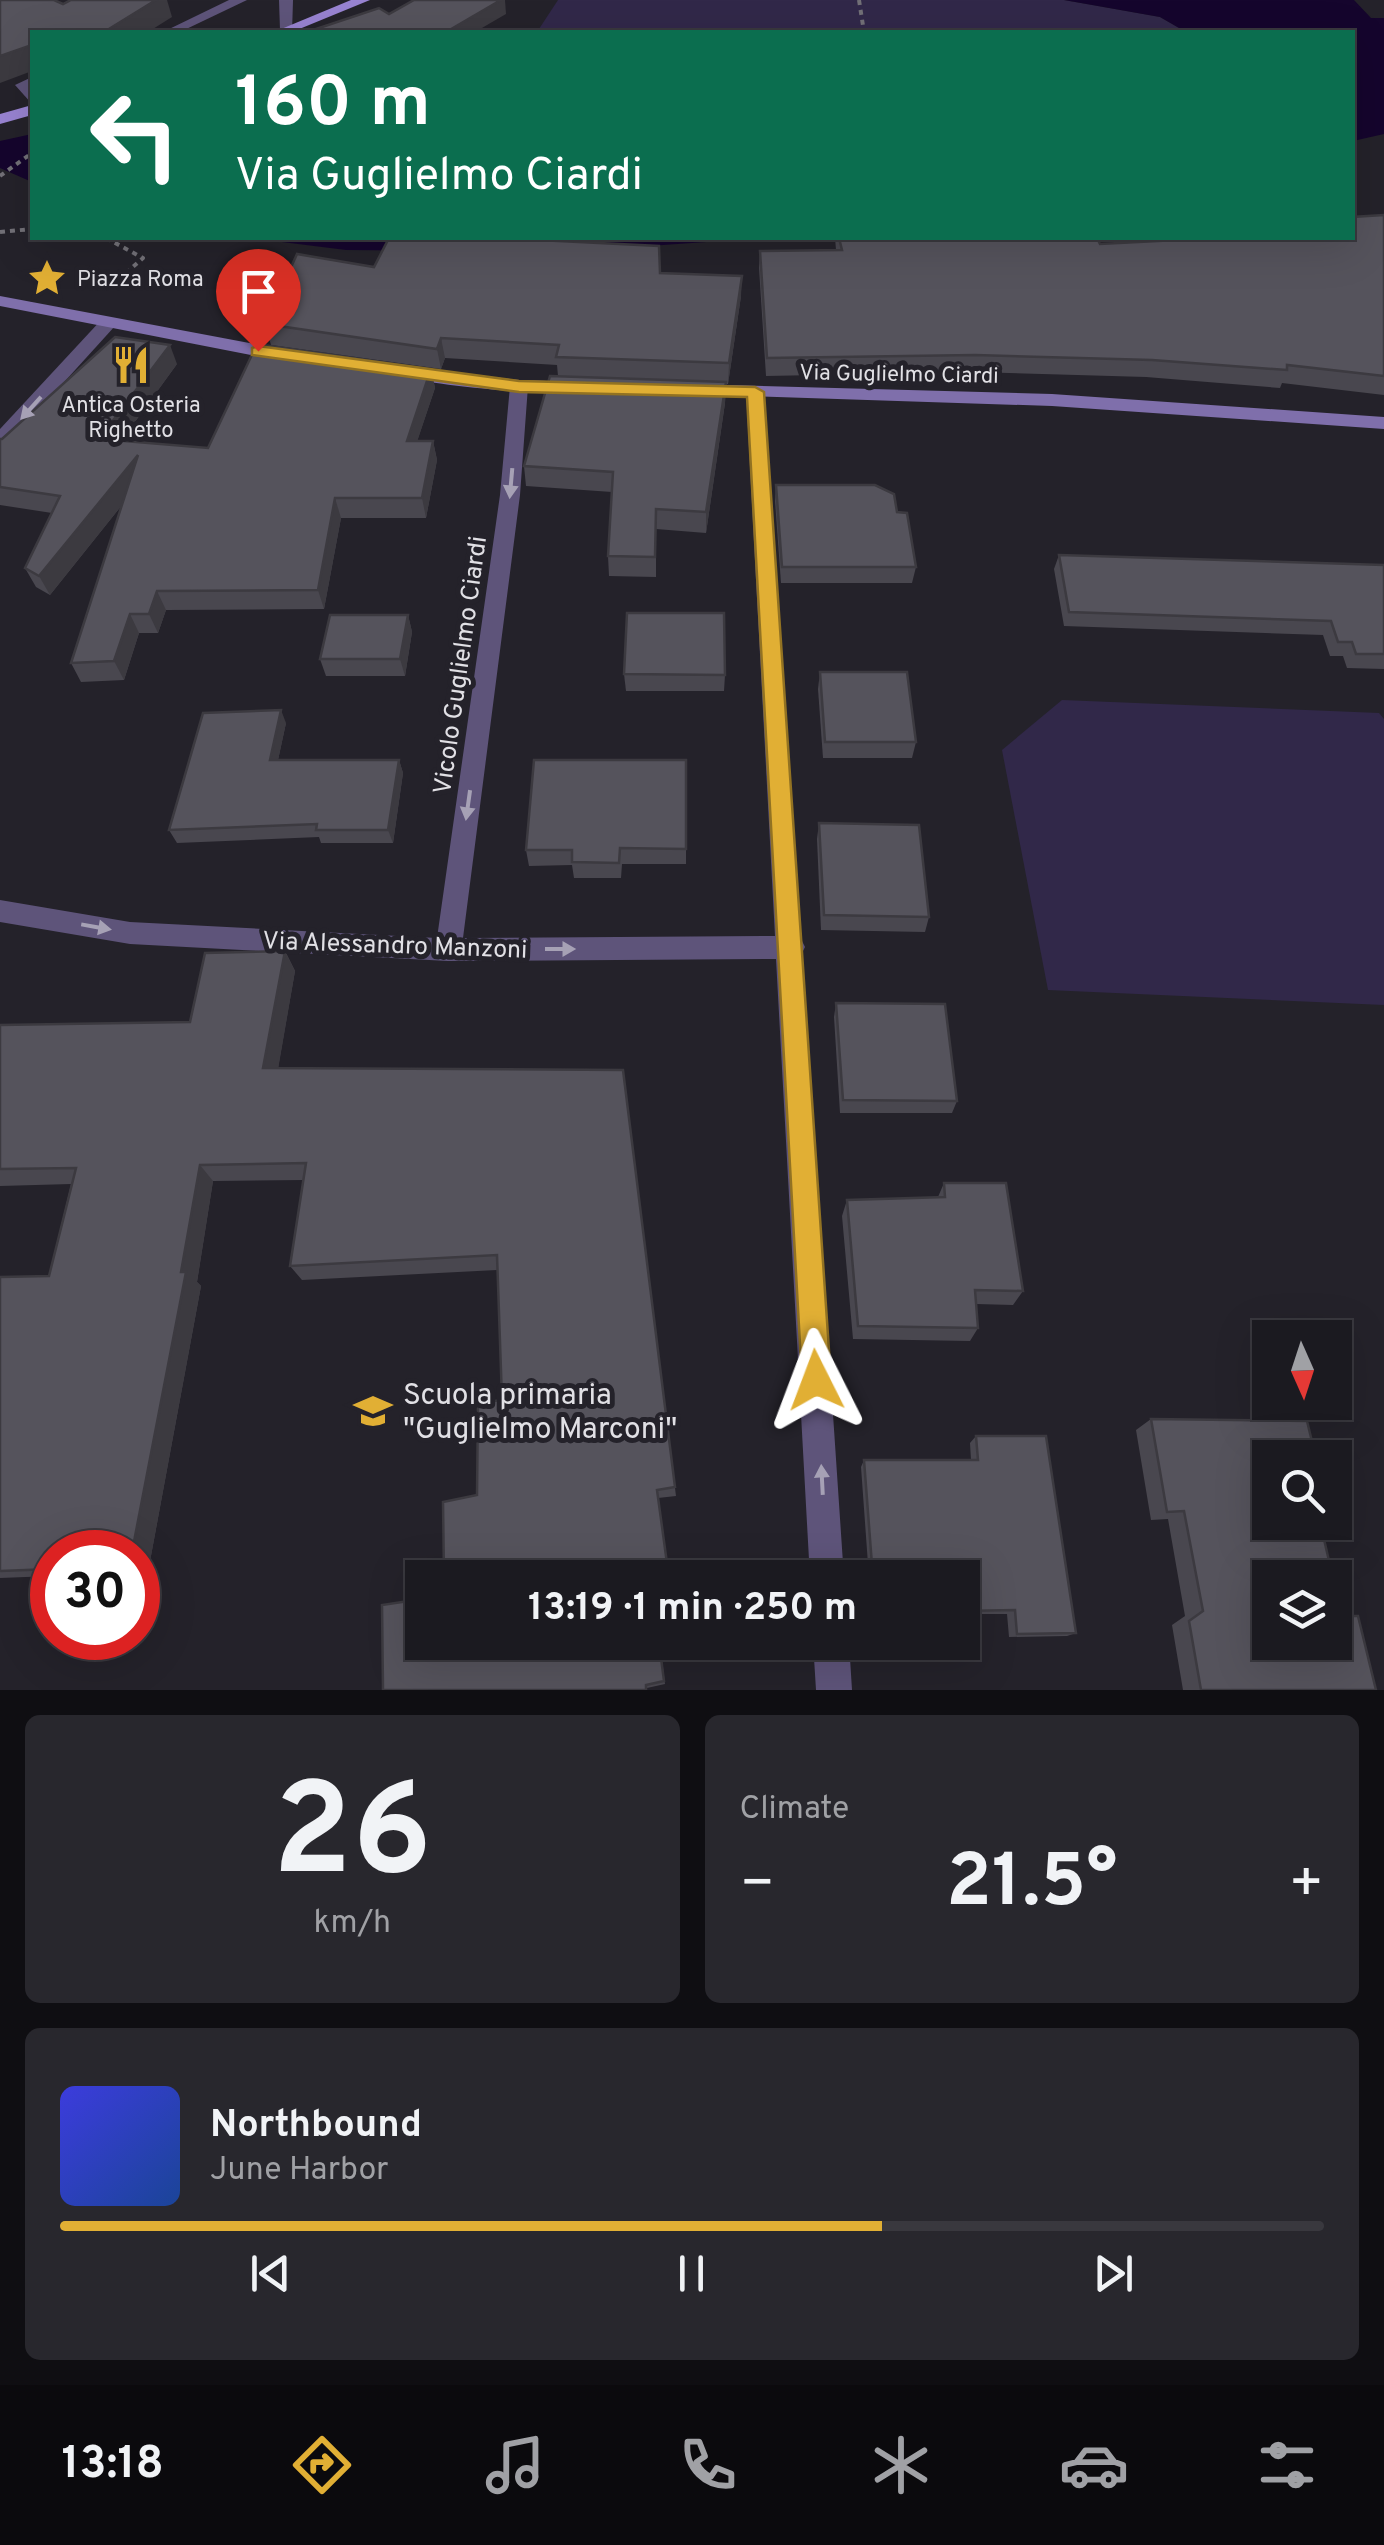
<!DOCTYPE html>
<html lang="en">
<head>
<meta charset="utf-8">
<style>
  body { margin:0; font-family:Overpass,sans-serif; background:#28272d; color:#f1f3f6; height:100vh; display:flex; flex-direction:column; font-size:38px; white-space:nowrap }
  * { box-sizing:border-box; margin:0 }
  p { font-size:32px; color:#a0a1a5 }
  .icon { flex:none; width:55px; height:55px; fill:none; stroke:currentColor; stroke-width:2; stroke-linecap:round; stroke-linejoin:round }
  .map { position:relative; height:1690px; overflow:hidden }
  .details { display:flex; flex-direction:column; gap:25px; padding:25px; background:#0f0e12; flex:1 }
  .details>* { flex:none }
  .banner { position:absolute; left:30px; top:30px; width:1325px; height:210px; border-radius:0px; box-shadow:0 10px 40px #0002,0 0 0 2px #39383e; background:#0b6e4f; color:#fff; overflow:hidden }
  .needle { width:65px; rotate:177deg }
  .buttons { position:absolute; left:1252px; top:1320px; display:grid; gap:20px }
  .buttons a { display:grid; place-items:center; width:100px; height:100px; border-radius:0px; background:#1b1a20; box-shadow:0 10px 40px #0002,0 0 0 2px #39383e; font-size:50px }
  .speed { position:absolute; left:30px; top:1530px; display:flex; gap:20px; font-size:50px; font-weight:700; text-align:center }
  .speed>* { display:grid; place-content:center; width:130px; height:130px; border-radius:50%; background:#1b1a20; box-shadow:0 10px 40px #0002,0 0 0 2px #39383e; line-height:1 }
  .speed .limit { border:15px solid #d22; background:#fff; color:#111 }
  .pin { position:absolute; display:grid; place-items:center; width:85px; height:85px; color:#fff; margin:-102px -42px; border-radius:50% 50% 50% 0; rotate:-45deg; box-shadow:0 0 10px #0007 }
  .pin .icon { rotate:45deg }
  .me { position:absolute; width:110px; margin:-55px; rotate:357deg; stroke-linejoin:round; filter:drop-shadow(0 0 8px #0008) }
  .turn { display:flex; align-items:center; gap:35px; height:210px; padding:0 40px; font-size:45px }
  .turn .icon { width:130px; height:130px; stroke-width:2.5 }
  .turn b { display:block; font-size:70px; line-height:85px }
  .big { font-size:75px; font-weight:700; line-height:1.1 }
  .details .card { flex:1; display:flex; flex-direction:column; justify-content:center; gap:15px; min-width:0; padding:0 35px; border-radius:15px; background:#28272d }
  .details .dial { align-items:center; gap:0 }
  .dial b { font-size:130px; line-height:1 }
  .song { display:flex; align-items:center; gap:30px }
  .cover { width:120px; height:120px; border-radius:15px; background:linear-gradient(135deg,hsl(240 70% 55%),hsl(220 70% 35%)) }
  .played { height:10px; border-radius:5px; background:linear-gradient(90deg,#e1af34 65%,#39383e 65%) }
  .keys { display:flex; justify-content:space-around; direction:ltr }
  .heat { display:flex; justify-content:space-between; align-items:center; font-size:55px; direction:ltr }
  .details .tiles { flex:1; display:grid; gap:25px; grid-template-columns:1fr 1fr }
  .card:last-child { grid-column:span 2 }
  .trip { position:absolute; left:405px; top:1560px; width:575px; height:100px; border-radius:0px; background:#1b1a20; box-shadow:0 10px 40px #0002,0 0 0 2px #39383e; font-weight:700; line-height:100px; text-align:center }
  .dock { display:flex; height:160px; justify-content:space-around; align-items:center; background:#0b0a0d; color:#a0a1a5 }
  .dock .icon { width:70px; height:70px }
  .dock .selected { color:#e1af34 }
  .dock b { font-size:45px; color:#f1f3f6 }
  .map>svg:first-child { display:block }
  .green { fill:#312849 }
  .water { fill:#15052d }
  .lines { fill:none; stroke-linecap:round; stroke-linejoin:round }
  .path-far1 { stroke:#727077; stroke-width:4; stroke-dasharray:5 5; stroke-linecap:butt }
  .path { stroke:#727077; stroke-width:5; stroke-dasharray:6 6; stroke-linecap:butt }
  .service { fill:#5e547a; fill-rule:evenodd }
  .minor { fill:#5e547a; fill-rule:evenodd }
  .secondary { fill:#7f6fab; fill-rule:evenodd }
  .primary { fill:#9883d1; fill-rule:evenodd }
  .wall { fill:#49474f }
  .shaded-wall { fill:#3c3a40 }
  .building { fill:#55535c; stroke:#3c3a40; stroke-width:2.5 }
  .oneway { fill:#a6a1b5 }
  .route { fill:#e1af34; stroke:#927222; stroke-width:2.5 }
  .labels { text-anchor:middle; stroke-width:10; stroke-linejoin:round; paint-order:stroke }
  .far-poi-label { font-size:22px; fill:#e1e0e5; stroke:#24222a; text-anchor:start }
  .far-street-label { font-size:22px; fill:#e1e0e5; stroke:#24222a }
  .street-label { font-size:25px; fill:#e1e0e5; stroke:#24222a }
  .near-poi-label { font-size:30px; fill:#e1e0e5; stroke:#24222a; text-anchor:start }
</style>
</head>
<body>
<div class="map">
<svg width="1384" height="1690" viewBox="0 0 1384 1690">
  <rect width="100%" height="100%" fill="#24222a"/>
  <g class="green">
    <path d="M 558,0 L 1064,0 L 1160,17 L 1186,32 L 537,32 Z"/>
    <path d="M 1062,700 L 1379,713 L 1384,719 L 1384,1005 L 1048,990 L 1002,750 Z"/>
  </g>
  <g class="water">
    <path d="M 1064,0 L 1354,0 L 1371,18 L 1384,18 L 1384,134 L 1353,141 L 1352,32 L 1186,32 L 1160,17 Z"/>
    <path d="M 32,134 L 32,182 L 0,168 L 0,141 Z"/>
    <path d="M 251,238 L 764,238 L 562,252 L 346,250 Z"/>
  </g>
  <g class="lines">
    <g class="path-far1">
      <path d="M 859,0 L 864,32"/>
      <path d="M 0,176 L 32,153"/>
      <path d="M 0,232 L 32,229"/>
      <path d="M 106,238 L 143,258 L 116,282"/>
    </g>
    <path class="path" d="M 108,289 L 119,280"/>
    <path class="service" d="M 279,0 L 293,0 L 292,32 L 280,30 Z"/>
    <g class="minor">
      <path d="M 229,0 L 247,0 L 180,32 L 163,32 Z"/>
      <path d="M 32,77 L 32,104 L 15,85 Z"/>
      <path d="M 109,317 L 118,322 L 115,326 L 7,445 L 0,447 L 0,429 L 103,318 Z"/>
      <path d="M 519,380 L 528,386 L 520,495 L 463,938 L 775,936 L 746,392 L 755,386 L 764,392 L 801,939 L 805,947 L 802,953 L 844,1578 L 810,1578 L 776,959 L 448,961 L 130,944 L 0,922 L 0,900 L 130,922 L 437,938 L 500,495 L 510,386 Z"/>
      <path d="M 813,1642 L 849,1642 L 852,1690 L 816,1690 Z"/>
    </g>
    <g class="secondary">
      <path d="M 0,296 L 287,350 L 296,356 L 287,362 L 0,306 Z"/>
      <path d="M 401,366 L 519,380 L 580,382 L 589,388 C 573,402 423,383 394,376 L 394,368 Z"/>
      <path d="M 695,384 L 1052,394 L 1384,417 L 1384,429 L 1052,406 L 688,394 L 686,390 Z"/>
    </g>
    <g class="primary">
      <path d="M 351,0 L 370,0 L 292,32 L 274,32 Z"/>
      <path d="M 32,105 L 32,115 L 0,124 L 0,114 Z"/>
    </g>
  </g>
  <g class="wall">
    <path d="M 1384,215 L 1384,395 L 1282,383 L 1280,388 L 1146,377 L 972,372 L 766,376 L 759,268 L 760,251 L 836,250 L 835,238 L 1097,238 L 1100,244 L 1184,240 L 1183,238 L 1352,238 Z"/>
    <path d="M 374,267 L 660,273 L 741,296 L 728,384 L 726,384 L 725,403 L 706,533 L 656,529 L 656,577 L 609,576 L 608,556 L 612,492 L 526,486 L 524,466 L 558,376 L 557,365 L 445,358 L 441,369 L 271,345 L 265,324 Z"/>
    <path d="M 177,364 L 121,441 L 208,448 L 431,369 L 435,388 L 417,441 L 433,441 L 437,460 L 426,518 L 341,518 L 324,609 L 166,610 L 158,633 L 139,633 L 124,680 L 81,682 L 71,663 L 122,505 L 50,595 L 36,587 L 25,568 L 52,513 L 0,505 L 0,439 Z"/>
    <path d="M 776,485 L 897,512 L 916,567 L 912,583 L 781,583 L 775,501 Z"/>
    <path d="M 1059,555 L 1384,565 L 1384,669 L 1347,668 L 1343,656 L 1330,656 L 1323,635 L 1064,626 L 1054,569 Z"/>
    <path d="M 408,615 L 412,632 L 405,676 L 326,676 L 320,659 Z"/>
    <path d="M 820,672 L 916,742 L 912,758 L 823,758 L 818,689 Z"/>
    <path d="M 624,674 L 725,675 L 724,691 L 626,691 Z"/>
    <path d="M 286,723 L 278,760 L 399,760 L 403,773 L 393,843 L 321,843 L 319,837 L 177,843 L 169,830 Z"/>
    <path d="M 686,760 L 686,864 L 622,864 L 621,878 L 574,878 L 572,865 L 529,866 L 526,850 Z"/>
    <path d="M 819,823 L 929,917 L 925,932 L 821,930 L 817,839 Z"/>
    <path d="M 285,951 L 295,971 L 278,1068 L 623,1070 L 676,1496 L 658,1498 L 477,1495 L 502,1400 L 497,1270 L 302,1280 L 290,1266 L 304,1180 L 213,1181 L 197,1282 L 201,1286 L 148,1572 L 138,1573 L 138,1552 L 52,1552 L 52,1576 L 0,1578 L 0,1277 L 49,1276 L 71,1184 L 0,1186 L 0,1025 L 190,1022 Z"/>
    <path d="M 836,1003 L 957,1101 L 952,1113 L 840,1113 L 834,1017 Z"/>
    <path d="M 944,1183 L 1023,1291 L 1013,1305 L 976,1304 L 978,1328 L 970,1341 L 853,1339 L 842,1216 L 847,1200 L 938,1197 Z"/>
    <path d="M 1151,1419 L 1270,1458 L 1376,1690 L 1183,1690 L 1172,1625 L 1185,1616 L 1168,1519 L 1151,1520 L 1136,1430 Z"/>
    <path d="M 976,1436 L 1076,1633 L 1067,1636 L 1009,1637 L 1007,1614 L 962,1614 L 962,1578 L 869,1578 L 861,1467 L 864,1460 L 971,1460 L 970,1443 Z"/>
    <path d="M 422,1599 L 660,1642 L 665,1684 L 647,1688 Z"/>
  </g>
  <g class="shaded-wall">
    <path d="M 156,0 L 167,0 L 172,17 L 148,32 L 104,32 Z"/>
    <path d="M 501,0 L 505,0 L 506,14 L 475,32 L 446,32 Z"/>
    <path d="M 32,45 L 32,71 L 0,83 L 0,56 Z"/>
    <path d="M 742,276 L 741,296 L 728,384 L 729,363 Z"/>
    <path d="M 441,338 L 445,358 L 441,369 L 437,349 Z"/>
    <path d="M 170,345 L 177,364 L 108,459 L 99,439 Z"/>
    <path d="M 431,369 L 435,388 L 411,460 L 407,441 Z"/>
    <path d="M 726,382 L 725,403 L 706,533 L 706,512 Z"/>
    <path d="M 433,441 L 437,460 L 426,518 L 422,498 Z"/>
    <path d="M 138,455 L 146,475 L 50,595 L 39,576 Z"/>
    <path d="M 335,498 L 341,518 L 324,609 L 318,590 Z"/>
    <path d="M 157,591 L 166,610 L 158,633 L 149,614 Z"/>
    <path d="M 130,614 L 139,633 L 124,680 L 114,661 Z"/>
    <path d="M 408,615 L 412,632 L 405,676 L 400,659 Z"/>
    <path d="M 281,710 L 286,723 L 275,774 L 270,760 Z"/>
    <path d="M 399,760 L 403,773 L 393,843 L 388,830 Z"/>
    <path d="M 285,951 L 295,971 L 275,1087 L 263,1068 Z"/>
    <path d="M 200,1165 L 213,1181 L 197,1282 L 201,1286 L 148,1572 L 138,1569 L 138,1552 L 132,1552 Z"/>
  </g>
  <g class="building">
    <path d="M 0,0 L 54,0 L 63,4 L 71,0 L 156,0 L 104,32 L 32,32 L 32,45 L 0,56 Z"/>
    <path d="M 414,0 L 501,0 L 446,32 L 307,32 L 379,8 L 389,14 Z"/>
    <path d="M 1384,215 L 1384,376 L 1287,365 L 1287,370 L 1152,360 L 975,355 L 767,358 L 760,251 L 842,250 L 839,238 L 1097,238 L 1100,244 L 1199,239 L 1198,238 L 1352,238 L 1352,217 Z"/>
    <path d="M 389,238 L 498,238 L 659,246 L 660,273 L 742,276 L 729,363 L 556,357 L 559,345 L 441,338 L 437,349 L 265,324 L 297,254 L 374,267 Z"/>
    <path d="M 115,337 L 170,345 L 99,439 L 208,448 L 257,344 L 431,369 L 407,441 L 433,441 L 422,498 L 335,498 L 318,590 L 157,591 L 149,614 L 130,614 L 114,661 L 71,663 L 138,455 L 39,576 L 25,568 L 60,496 L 0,487 L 0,439 L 2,439 Z"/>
    <path d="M 550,376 L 726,382 L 706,512 L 656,509 L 655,557 L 608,556 L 613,472 L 524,466 Z"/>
    <path d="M 776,485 L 875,485 L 894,494 L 897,512 L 907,513 L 916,567 L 782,567 Z"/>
    <path d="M 1059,555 L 1384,565 L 1384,654 L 1356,654 L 1352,642 L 1338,642 L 1331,621 L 1069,612 Z"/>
    <path d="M 627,613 L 724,613 L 725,675 L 624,674 Z"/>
    <path d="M 330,615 L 408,615 L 400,659 L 320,659 Z"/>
    <path d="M 820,672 L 907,672 L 916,742 L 825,742 Z"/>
    <path d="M 281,710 L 270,760 L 399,760 L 388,830 L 316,830 L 317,824 L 169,830 L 203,713 Z"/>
    <path d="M 534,760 L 686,760 L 686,849 L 620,848 L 619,863 L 572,862 L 572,850 L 526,850 Z"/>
    <path d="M 819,823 L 919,825 L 929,917 L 824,915 Z"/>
    <path d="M 285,951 L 263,1068 L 623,1070 L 675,1487 L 657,1490 L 669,1578 L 444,1578 L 443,1502 L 477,1495 L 478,1403 L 502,1400 L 497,1255 L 290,1266 L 306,1163 L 200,1165 L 181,1272 L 186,1272 L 132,1552 L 52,1552 L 52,1569 L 0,1571 L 0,1277 L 49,1276 L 76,1168 L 0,1169 L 0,1025 L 190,1022 L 205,953 Z"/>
    <path d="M 836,1003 L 945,1004 L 957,1101 L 843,1100 Z"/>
    <path d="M 944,1183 L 1006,1183 L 1023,1291 L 975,1290 L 978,1328 L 858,1326 L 847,1200 L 945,1197 Z"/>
    <path d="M 1151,1419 L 1307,1421 L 1316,1458 L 1270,1458 L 1270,1522 L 1320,1522 L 1333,1578 L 1270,1578 L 1270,1642 L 1335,1642 L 1335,1584 L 1343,1616 L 1358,1616 L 1376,1690 L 1201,1690 L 1189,1621 L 1203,1611 L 1184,1511 L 1167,1512 Z"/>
    <path d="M 976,1436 L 1046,1436 L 1076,1633 L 1017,1634 L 1015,1610 L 962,1611 L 962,1578 L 873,1578 L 864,1460 L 978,1460 Z"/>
    <path d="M 422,1599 L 422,1642 L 659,1642 L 664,1681 L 646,1685 L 646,1690 L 383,1690 L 382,1605 Z"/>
  </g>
  <defs><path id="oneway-solid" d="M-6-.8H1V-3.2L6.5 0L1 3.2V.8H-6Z" transform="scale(2.5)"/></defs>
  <g class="oneway">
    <use href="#oneway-solid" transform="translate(31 408) rotate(132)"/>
    <use href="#oneway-solid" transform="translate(511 483) rotate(95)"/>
    <use href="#oneway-solid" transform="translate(468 805) rotate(98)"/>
    <use href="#oneway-solid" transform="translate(96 927) rotate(10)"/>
    <use href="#oneway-solid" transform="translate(560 949)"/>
    <use href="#oneway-solid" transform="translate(822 1480) rotate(-93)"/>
  </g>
  <path class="route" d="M 258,346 L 519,381 L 755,387 L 764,392 L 831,1380 L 827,1391 L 816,1395 L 806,1391 L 802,1380 L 747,397 L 519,392 L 252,355 L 252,348 Z"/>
  <defs>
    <g id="sight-bare" transform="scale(3)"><path d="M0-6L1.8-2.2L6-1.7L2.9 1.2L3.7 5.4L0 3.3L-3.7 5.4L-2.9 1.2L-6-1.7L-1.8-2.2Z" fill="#e1af34" stroke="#24222a" stroke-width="2.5" paint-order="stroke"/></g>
    <g id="restaurant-bare" transform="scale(3)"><path d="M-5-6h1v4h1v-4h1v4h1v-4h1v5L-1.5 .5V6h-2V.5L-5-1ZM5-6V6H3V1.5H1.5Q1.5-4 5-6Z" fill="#e1af34" stroke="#24222a" stroke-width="2.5" paint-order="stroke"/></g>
    <g id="school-bare" transform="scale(3)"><path d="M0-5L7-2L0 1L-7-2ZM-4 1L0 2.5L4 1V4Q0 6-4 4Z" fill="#e1af34" stroke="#24222a" stroke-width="2.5" paint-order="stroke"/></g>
  </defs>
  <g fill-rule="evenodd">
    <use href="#sight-bare" x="47" y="278"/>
    <use href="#restaurant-bare" x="131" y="365"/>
    <use href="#school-bare" x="373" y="1411"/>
  </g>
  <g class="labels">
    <g class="far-poi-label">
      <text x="77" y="286">Piazza Roma</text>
      <text x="131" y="412" text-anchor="middle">Antica Osteria<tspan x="131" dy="25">Righetto</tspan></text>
    </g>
    <g class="far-street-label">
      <text transform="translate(899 373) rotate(1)" y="8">Via Guglielmo Ciardi</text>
    </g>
    <g class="street-label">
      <text transform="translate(459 665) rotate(-82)" y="9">Vicolo Guglielmo Ciardi</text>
      <text transform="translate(395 944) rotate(2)" y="9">Via Alessandro Manzoni</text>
    </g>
    <g class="near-poi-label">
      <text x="403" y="1404">Scuola primaria<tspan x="403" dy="34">"Guglielmo Marconi"</tspan></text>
    </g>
  </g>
</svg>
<div class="buttons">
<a><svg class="needle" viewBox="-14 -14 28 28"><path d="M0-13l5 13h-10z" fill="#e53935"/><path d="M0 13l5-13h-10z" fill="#a0a1a5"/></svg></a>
<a><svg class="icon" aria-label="search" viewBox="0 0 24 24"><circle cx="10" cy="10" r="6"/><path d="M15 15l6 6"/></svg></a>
<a><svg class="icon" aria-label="layers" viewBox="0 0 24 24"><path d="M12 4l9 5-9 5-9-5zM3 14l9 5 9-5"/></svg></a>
</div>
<div class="speed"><div class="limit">30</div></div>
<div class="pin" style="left:258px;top:351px;background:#d93025"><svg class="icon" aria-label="arrive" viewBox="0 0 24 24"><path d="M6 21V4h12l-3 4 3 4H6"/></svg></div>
<svg class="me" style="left:816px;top:1380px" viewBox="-20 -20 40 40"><path d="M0-17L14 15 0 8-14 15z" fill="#e1af34" stroke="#fff" stroke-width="4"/></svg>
<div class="trip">13:19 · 1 min · 250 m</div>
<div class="banner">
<div class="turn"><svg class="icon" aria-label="left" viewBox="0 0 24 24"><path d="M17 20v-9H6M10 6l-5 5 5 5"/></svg><div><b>160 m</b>Via Guglielmo Ciardi</div></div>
</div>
</div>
<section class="details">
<div class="tiles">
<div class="card dial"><b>26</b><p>km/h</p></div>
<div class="card"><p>Climate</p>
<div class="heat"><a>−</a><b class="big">21.5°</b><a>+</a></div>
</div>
<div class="card">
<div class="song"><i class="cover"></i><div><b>Northbound</b><p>June Harbor</p></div></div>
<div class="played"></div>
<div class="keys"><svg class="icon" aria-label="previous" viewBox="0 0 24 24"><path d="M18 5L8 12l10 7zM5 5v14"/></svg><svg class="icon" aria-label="pause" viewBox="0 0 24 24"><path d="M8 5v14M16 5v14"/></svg><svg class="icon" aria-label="next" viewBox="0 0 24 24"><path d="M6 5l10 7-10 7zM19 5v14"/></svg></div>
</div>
</div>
</section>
<nav class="dock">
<b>13:18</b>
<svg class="icon selected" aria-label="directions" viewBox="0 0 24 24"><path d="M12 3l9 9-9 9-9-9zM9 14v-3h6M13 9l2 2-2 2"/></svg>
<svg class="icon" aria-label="music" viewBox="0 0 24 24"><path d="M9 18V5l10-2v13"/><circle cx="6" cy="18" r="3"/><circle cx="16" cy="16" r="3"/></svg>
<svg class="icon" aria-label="phone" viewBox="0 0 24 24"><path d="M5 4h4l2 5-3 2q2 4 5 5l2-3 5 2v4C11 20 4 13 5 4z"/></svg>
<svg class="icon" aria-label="climate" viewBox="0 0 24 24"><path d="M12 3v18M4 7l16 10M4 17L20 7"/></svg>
<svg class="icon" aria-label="car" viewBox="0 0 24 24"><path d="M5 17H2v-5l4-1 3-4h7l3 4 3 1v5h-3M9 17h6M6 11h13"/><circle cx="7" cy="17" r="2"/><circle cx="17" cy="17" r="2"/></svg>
<svg class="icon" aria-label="filters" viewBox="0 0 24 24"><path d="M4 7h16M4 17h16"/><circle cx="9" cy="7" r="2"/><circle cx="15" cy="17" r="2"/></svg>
</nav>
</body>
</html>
